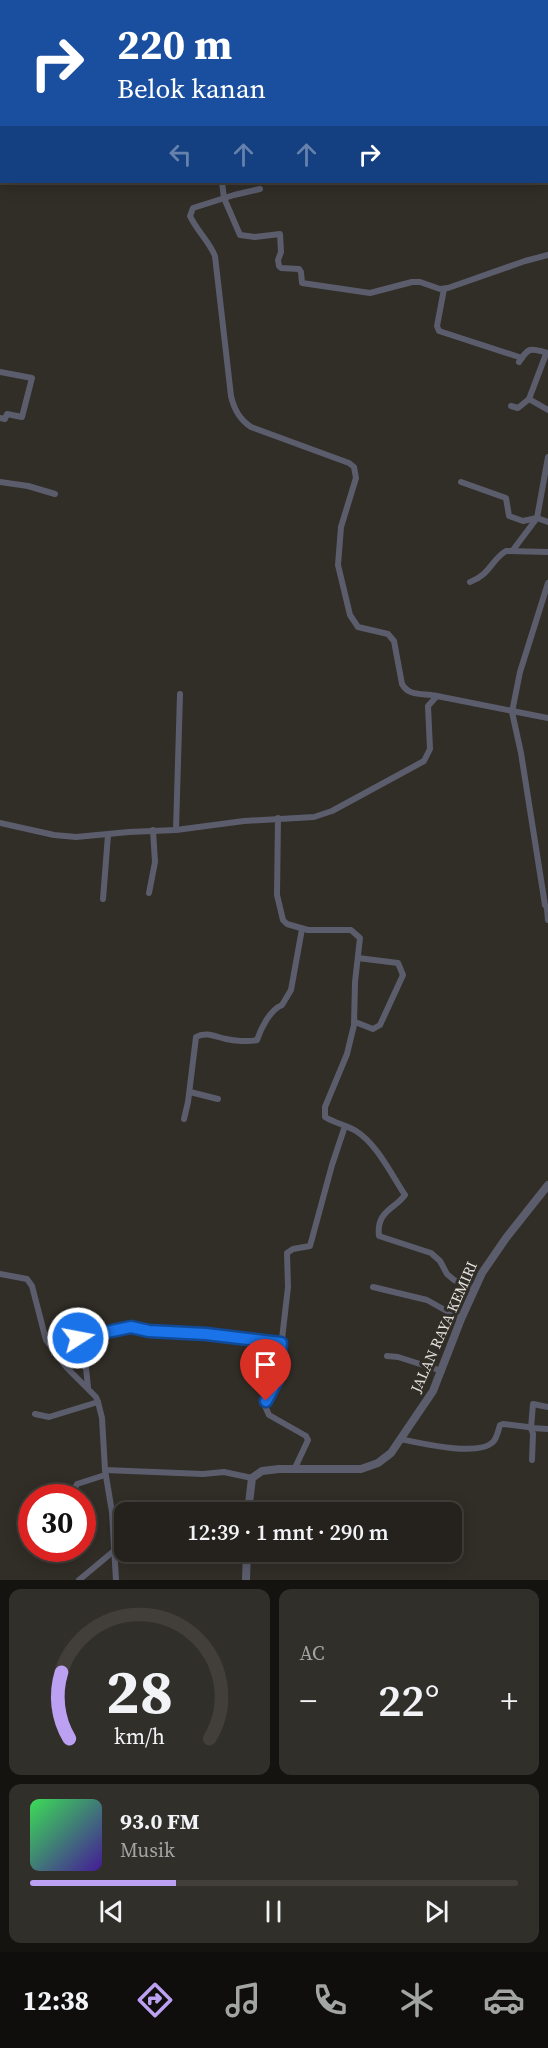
<!DOCTYPE html>
<html lang="id">
<head>
<meta charset="utf-8">
<style>
  body { margin:0; font-family:"Source Serif 4",serif; background:#312f2a; color:#f1f3f6; height:100vh; display:flex; flex-direction:column; font-size:22px; white-space:nowrap }
  * { box-sizing:border-box; margin:0 }
  p { font-size:20px; color:#a3a4a4 }
  .icon { flex:none; width:33px; height:33px; fill:none; stroke:currentColor; stroke-width:2; stroke-linecap:round; stroke-linejoin:round }
  .map { position:relative; height:1580px; overflow:hidden }
  .side { display:flex; flex-direction:column; gap:9px; padding:9px; background:#141310; flex:1 }
  .side>* { flex:none }
  .hud { position:absolute; left:0px; top:0px; width:549px; height:183px; box-shadow:0 3px 15px #0003,0 0 0 2px #423f3b; background:#1a4fa0; color:#fff; overflow:hidden }
  .speed { position:absolute; left:18px; top:1484px; display:flex; gap:12px; font-size:30px; font-weight:700; text-align:center }
  .speed>* { display:grid; place-content:center; width:78px; height:78px; border-radius:50%; background:#25221d; box-shadow:0 3px 15px #0003,0 0 0 2px #423f3b; line-height:1 }
  .speed .limit { border:9px solid #d22; background:#fff; color:#111 }
  .pin { position:absolute; display:grid; place-items:center; width:51px; height:51px; color:#fff; margin:-62px -26px; border-radius:50% 50% 50% 0; rotate:-45deg; box-shadow:0 0 6px #0007 }
  .pin .icon { rotate:45deg }
  .me { position:absolute; width:66px; margin:-33px; rotate:79deg; stroke-linejoin:round; filter:drop-shadow(0 0 4px #0008) }
  .turn { display:flex; align-items:center; gap:21px; height:126px; padding:0 18px; font-size:27px }
  .turn .icon { width:78px; height:78px; stroke-width:2.5 }
  .turn b { display:block; font-size:42px; line-height:51px }
  .lanes { display:flex; align-items:center; height:57px; padding:0 18px; background:#0003; justify-content:center; gap:30px; direction:ltr }
  .lanes .off { opacity:.35 }
  .big { font-size:45px; font-weight:600; line-height:1.1 }
  .side .tile { flex:1; display:flex; flex-direction:column; justify-content:center; gap:9px; min-width:0; padding:0 21px; border-radius:12px; background:#312f2a }
  .side .dial { align-items:center; gap:0 }
  .dial svg { height:156px; overflow:visible; fill:none; stroke:#423f3b; stroke-width:7; stroke-linecap:round; text-anchor:middle }
  .dial text { fill:#f1f3f6; stroke:none }
  .song { display:flex; align-items:center; gap:18px }
  .cover { width:72px; height:72px; border-radius:9px; background:linear-gradient(135deg,hsl(130 70% 55%),hsl(260 70% 35%)) }
  .played { height:6px; border-radius:3px; background:linear-gradient(90deg,#bca0f2 30%,#423f3b 30%) }
  .keys { display:flex; justify-content:space-around; direction:ltr }
  .heat { display:flex; justify-content:space-between; align-items:center; font-size:33px; direction:ltr }
  .side .tiles { flex:1; display:grid; gap:9px; grid-template-columns:1fr 1fr }
  .tile:last-child { grid-column:span 2 }
  .trip { position:absolute; left:114px; top:1502px; width:348px; height:60px; border-radius:12px; background:#25221d; box-shadow:0 3px 15px #0003,0 0 0 2px #423f3b; font-weight:600; line-height:60px; text-align:center }
  .dock { display:flex; height:96px; justify-content:space-around; align-items:center; background:#0f0e0c; color:#a3a4a4 }
  .dock .icon { width:42px; height:42px }
  .dock .active { color:#bca0f2 }
  .dock b { font-size:27px; color:#f1f3f6 }
  .map>svg:first-child { display:block }
  .lines { fill:none; stroke-linecap:round; stroke-linejoin:round }
  .minor { stroke:#5b5d6d; stroke-width:6 }
  .tertiary { stroke:#5b5d6d; stroke-width:8 }
  .route-casing { stroke:#114b97; stroke-width:15 }
  .route { stroke:#1a73e8; stroke-width:10 }
  .labels { text-anchor:middle; stroke-width:6; stroke-linejoin:round; paint-order:stroke }
  .street-label { font-size:15px; fill:#e3e1dd; stroke:#312d27 }
</style>
</head>
<body>
<div class="map">
<svg width="548" height="1580" viewBox="0 0 548 1580">
  <rect width="100%" height="100%" fill="#312d27"/>
  <g class="lines">
    <g class="minor">
      <path d="M 548,2 L 548,0"/>
      <path d="M 548,71 L 548,72"/>
      <path d="M 222,182 L 224,198 L 240,235 L 255,237 L 280,234 L 281,252 L 278,260 L 279,266 L 281,268 L 299,269 L 301,272 L 302,283 L 370,293 L 412,282 L 420,282 L 440,289 L 448,288 L 525,261 L 548,255"/>
      <path d="M 260,189 L 234,195 L 193,208 L 190,216 C 197,231 209,241 215,256 L 231,396 C 234,409 239,419 251,427 L 349,463 L 354,467 L 356,478 L 341,527 L 338,565 L 350,615 L 358,627 L 388,634 L 394,641 L 402,684 C 409,697 424,693 437,696"/>
      <path d="M 444,289 L 437,326 L 439,331 L 522,358"/>
      <path d="M 519,362 C 530,345 531,349 548,353"/>
      <path d="M 0,372 L 32,378 L 22,417 L 7,414 L 5,419 L 0,418"/>
      <path d="M 529,399 L 546,354"/>
      <path d="M 511,406 L 518,408 L 529,399 L 548,410"/>
      <path d="M 0,482 L 28,486 L 55,494"/>
      <path d="M 461,482 L 506,498 L 509,516 L 523,521 L 537,518 L 548,522"/>
      <path d="M 513,550 L 537,518 L 548,457"/>
      <path d="M 470,582 C 490,575 491,560 506,551 L 548,552"/>
      <path d="M 548,583 L 520,672 L 512,712 L 521,753 L 545,905 L 548,909"/>
      <path d="M 278,818 L 277,895 L 283,920 L 287,924 L 308,930 L 351,930 L 360,938 L 355,982 L 354,1025 L 347,1054 L 325,1107 L 325,1117 C 335,1123 346,1125 356,1131 C 377,1144 391,1174 405,1195 C 395,1209 376,1211 379,1236 L 431,1253 L 440,1261 L 447,1274 L 454,1280 L 474,1288"/>
      <path d="M 0,823 L 54,835 L 76,837 L 129,832 L 176,830 L 244,821 L 314,817 L 332,811 L 424,761 L 430,749 L 428,706 L 437,696 L 548,718"/>
      <path d="M 176,830 L 180,694"/>
      <path d="M 149,893 L 155,862 L 153,830"/>
      <path d="M 103,899 L 108,835"/>
      <path d="M 547,909 L 548,920"/>
      <path d="M 355,1022 L 373,1029 L 380,1025 L 403,975 L 398,963 L 358,958"/>
      <path d="M 190,1092 L 218,1099"/>
      <path d="M 184,1119 L 188,1102 L 196,1037 C 206,1031 216,1037 226,1039 C 234,1041 249,1042 257,1040 C 261,1028 270,1010 282,1005 L 291,990 L 302,929"/>
      <path d="M 0,1274 L 27,1279 L 32,1286 L 46,1340 L 67,1368 L 96,1397 L 98,1402"/>
      <path d="M 373,1287 L 427,1300 L 461,1319"/>
      <path d="M 78,1338 L 79,1352 L 85,1359 L 88,1387"/>
      <path d="M 52,1349 L 68,1344 L 78,1338 L 131,1327 L 149,1331 L 206,1334 L 281,1343"/>
      <path d="M 387,1356 L 398,1357 L 442,1371"/>
      <path d="M 548,1407 L 533,1404 L 531,1428 L 548,1429"/>
      <path d="M 35,1414 L 49,1417 L 98,1402 L 102,1418 L 105,1470 L 203,1474 L 224,1472 L 252,1478"/>
      <path d="M 400,1439 C 420,1443 478,1457 493,1442 C 497,1438 498,1431 500,1425 L 503,1424 L 528,1427 L 531,1428 L 533,1434 L 532,1460"/>
      <path d="M 105,1470 L 112,1512 L 116,1580"/>
      <path d="M 294,1470 L 308,1440 L 306,1436 L 269,1415 L 265,1406 L 277,1380 L 279,1365 L 288,1287 L 287,1253 L 293,1249 L 310,1246 L 332,1165 L 345,1126"/>
      <path d="M 73,1492 L 77,1484 L 105,1475"/>
      <path d="M 79,1580 L 115,1550"/>
    </g>
    <g class="tertiary">
      <path d="M 248,1512 L 252,1478 L 262,1471 L 279,1469 L 361,1469 L 378,1463 L 391,1453 L 433,1391 L 461,1319 L 482,1273 L 506,1238 L 548,1185"/>
      <path d="M 246,1580 L 247,1551"/>
    </g>
  </g>
  <g class="lines">
    <g class="route-casing">
      <path id="route" d="M 78,1338 L 131,1327 L 149,1331 L 206,1334 L 281,1343 L 277,1380 L 266,1401"/>
    </g>
    <use href="#route" class="route"/>
  </g>
  <g class="labels">
    <g class="street-label">
      <text transform="translate(444 1327) rotate(-66)" y="5">JALAN RAYA KEMIRI</text>
    </g>
  </g>
</svg>
<div class="speed"><div class="limit">30</div></div>
<div class="pin" style="left:266px;top:1401px;background:#d93025"><svg class="icon" aria-label="arrive" viewBox="0 0 24 24"><path d="M6 21V4h12l-3 4 3 4H6"/></svg></div>
<svg class="me" style="left:78px;top:1338px" viewBox="-20 -20 40 40"><circle r="17" fill="#1a73e8" stroke="#fff" stroke-width="3"/><path d="M0-11L8 9 0 5-8 9z" fill="#fff"/></svg>
<div class="trip">12:39 · 1 mnt · 290 m</div>
<div class="hud">
<div class="turn"><svg class="icon" aria-label="right" viewBox="0 0 24 24"><path d="M7 20v-9h11M14 6l5 5-5 5"/></svg><div><b>220 m</b>Belok kanan</div></div>
<div class="lanes"><svg class="icon off" aria-label="left" viewBox="0 0 24 24"><path d="M17 20v-9H6M10 6l-5 5 5 5"/></svg><svg class="icon off" aria-label="ahead" viewBox="0 0 24 24"><path d="M12 20V5M6 11l6-6 6 6"/></svg><svg class="icon off" aria-label="ahead" viewBox="0 0 24 24"><path d="M12 20V5M6 11l6-6 6 6"/></svg><svg class="icon" aria-label="right" viewBox="0 0 24 24"><path d="M7 20v-9h11M14 6l5 5-5 5"/></svg></div>
</div>
</div>
<section class="side">
<div class="tiles">
<div class="tile dial"><svg viewBox="0 0 100 80">
<path d="M14 69A42 42 0 1 1 86 69"/>
<path d="M14 69A42 42 0 0 1 10 35" stroke="#bca0f2"/>
<text x="50" y="56" font-size="32" font-weight="700">28</text>
<text x="50" y="72" font-size="11">km/h</text>
</svg></div>
<div class="tile"><p>AC</p>
<div class="heat"><a>−</a><b class="big">22°</b><a>+</a></div>
</div>
<div class="tile">
<div class="song"><i class="cover"></i><div><b>93.0 FM</b><p>Musik</p></div></div>
<div class="played"></div>
<div class="keys"><svg class="icon" aria-label="previous" viewBox="0 0 24 24"><path d="M18 5L8 12l10 7zM5 5v14"/></svg><svg class="icon" aria-label="pause" viewBox="0 0 24 24"><path d="M8 5v14M16 5v14"/></svg><svg class="icon" aria-label="next" viewBox="0 0 24 24"><path d="M6 5l10 7-10 7zM19 5v14"/></svg></div>
</div>
</div>
</section>
<nav class="dock">
<b>12:38</b>
<svg class="icon active" aria-label="directions" viewBox="0 0 24 24"><path d="M12 3l9 9-9 9-9-9zM9 14v-3h6M13 9l2 2-2 2"/></svg>
<svg class="icon" aria-label="music" viewBox="0 0 24 24"><path d="M9 18V5l10-2v13"/><circle cx="6" cy="18" r="3"/><circle cx="16" cy="16" r="3"/></svg>
<svg class="icon" aria-label="phone" viewBox="0 0 24 24"><path d="M5 4h4l2 5-3 2q2 4 5 5l2-3 5 2v4C11 20 4 13 5 4z"/></svg>
<svg class="icon" aria-label="climate" viewBox="0 0 24 24"><path d="M12 3v18M4 7l16 10M4 17L20 7"/></svg>
<svg class="icon" aria-label="car" viewBox="0 0 24 24"><path d="M5 17H2v-5l4-1 3-4h7l3 4 3 1v5h-3M9 17h6M6 11h13"/><circle cx="7" cy="17" r="2"/><circle cx="17" cy="17" r="2"/></svg>
</nav>
</body>
</html>
